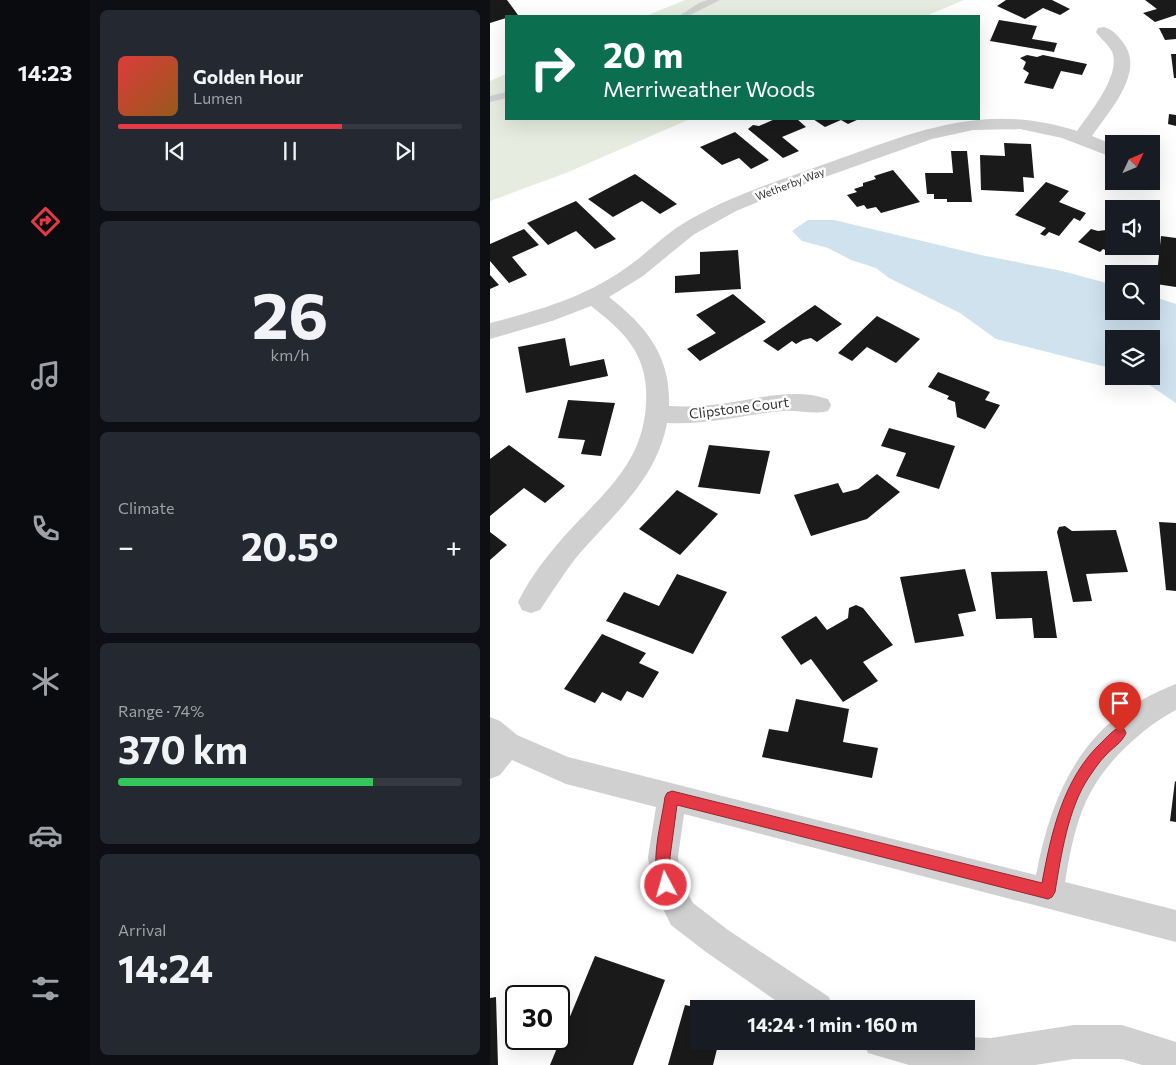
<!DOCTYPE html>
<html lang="en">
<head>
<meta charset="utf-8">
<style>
  body { margin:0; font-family:Commissioner,sans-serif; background:#242831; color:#f1f3f6; height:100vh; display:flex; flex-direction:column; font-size:19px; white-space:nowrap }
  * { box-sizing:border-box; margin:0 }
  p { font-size:16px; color:#9ea1a6 }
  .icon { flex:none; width:28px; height:28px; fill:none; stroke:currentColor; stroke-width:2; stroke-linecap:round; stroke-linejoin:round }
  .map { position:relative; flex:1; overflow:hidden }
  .details { display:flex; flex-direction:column; gap:10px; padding:10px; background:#0d0f14; width:400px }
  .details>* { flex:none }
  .top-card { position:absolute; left:15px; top:15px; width:475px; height:105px; border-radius:0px; box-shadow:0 5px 20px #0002; background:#0b6e4f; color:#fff; overflow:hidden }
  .needle { width:32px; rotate:46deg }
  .controls { position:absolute; left:615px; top:135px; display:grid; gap:10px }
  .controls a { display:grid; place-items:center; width:55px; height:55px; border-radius:0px; background:#171b24; box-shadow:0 5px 20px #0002; font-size:25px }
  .speed { position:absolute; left:15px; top:985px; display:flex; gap:10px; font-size:25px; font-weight:700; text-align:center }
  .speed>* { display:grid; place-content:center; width:65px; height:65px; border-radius:50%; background:#171b24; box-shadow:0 5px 20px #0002; line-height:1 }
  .speed .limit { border:2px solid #111; border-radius:8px; background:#fff; color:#111 }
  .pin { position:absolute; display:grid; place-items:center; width:42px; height:42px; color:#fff; margin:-51px -21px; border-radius:50% 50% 50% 0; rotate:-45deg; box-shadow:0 0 5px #0007 }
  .pin .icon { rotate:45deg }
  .me { position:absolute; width:55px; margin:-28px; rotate:354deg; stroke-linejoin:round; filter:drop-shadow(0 0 4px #0008) }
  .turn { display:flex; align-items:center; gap:18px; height:105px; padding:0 15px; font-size:22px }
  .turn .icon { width:65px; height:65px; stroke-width:2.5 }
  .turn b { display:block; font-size:35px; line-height:42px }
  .big { font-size:38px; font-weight:700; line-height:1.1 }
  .details .card { flex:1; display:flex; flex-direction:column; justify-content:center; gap:8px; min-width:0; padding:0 18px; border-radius:8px; background:#242831 }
  .details .dial { align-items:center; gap:0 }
  .dial b { font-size:65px; line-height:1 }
  .song { display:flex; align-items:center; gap:15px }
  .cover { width:60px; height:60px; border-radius:8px; background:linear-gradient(135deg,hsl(0 70% 55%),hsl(30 70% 35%)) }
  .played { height:5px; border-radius:2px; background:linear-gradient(90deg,#e63946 65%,#363941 65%) }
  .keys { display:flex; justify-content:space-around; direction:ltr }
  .heat { display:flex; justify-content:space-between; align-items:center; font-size:28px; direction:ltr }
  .charge { height:8px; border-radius:4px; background:linear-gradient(90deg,#34c759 74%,#363941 0) }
  .trip { position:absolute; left:200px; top:1000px; width:285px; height:50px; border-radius:0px; background:#171b24; box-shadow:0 5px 20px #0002; font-weight:700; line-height:50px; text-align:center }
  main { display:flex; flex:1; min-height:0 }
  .tab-bar { display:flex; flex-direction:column; width:90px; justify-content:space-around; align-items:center; background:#090b0e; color:#9ea1a6 }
  .tab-bar .icon { width:35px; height:35px }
  .tab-bar .on { color:#e63946 }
  .tab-bar b { font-size:22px; color:#f1f3f6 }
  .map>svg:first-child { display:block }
  .green { fill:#e6ecdf }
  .water { fill:#cfe2ee }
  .building { fill:#1a1a1a }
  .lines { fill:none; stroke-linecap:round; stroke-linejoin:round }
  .lane { fill:#d0d0d0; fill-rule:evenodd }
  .street { fill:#d0d0d0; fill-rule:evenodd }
  .route { fill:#e63946; stroke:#96252e }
  .labels { text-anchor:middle; stroke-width:5; stroke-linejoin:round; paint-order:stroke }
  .far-street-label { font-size:11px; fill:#333; stroke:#fff }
  .street-label { font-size:14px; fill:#333; stroke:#fff }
</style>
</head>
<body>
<main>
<nav class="tab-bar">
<b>14:23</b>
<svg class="icon on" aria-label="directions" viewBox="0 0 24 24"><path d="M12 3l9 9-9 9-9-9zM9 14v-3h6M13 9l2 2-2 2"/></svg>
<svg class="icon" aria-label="music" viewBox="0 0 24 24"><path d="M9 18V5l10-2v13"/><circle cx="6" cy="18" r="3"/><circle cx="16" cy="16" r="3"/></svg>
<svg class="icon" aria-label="phone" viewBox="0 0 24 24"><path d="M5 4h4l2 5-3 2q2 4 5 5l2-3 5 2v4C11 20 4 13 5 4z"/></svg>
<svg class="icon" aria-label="climate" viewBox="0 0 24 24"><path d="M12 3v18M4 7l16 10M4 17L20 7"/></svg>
<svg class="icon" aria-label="car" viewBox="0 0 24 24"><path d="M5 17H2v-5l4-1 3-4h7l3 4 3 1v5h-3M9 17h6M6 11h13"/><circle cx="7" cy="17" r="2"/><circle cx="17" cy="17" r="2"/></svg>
<svg class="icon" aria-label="filters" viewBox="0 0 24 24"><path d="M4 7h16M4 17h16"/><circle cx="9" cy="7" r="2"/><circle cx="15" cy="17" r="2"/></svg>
</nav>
<section class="details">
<div class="card">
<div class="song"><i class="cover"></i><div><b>Golden Hour</b><p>Lumen</p></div></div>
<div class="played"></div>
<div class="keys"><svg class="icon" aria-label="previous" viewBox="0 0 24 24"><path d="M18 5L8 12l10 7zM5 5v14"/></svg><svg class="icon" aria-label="pause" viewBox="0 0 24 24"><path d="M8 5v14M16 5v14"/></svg><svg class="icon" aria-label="next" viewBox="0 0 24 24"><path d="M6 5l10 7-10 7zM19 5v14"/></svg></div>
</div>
<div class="card dial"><b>26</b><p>km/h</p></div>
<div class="card"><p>Climate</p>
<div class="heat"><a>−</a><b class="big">20.5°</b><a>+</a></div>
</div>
<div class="card"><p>Range · 74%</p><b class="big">370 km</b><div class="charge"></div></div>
<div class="card"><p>Arrival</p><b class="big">14:24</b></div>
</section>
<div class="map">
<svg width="686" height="1065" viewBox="0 0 686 1065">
  <rect width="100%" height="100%" fill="#fff"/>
  <g class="green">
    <path d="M 195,0 L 474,0 L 436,16 L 156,16 Z"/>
    <path d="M 16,74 L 16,119 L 200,119 L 76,173 L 0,201 L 0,81 Z"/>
  </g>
  <path class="water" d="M 318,220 L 344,220 L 491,255 L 572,271 L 624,285 L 624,311 L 661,311 L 661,296 L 686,304 L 686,403 L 646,376 L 661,376 L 661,339 L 624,339 L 624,369 L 506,339 L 470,313 L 399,278 L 386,268 L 361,260 L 338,248 L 312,241 L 302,231 Z"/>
  <g class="building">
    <path d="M 0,0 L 17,0 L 28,15 L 16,16 L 16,18 L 0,23 Z"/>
    <path d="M 516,0 L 562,0 L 580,9 L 570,15 L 553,8 L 535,19 L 507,6 Z"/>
    <path d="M 655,0 L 686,0 L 686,15 L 665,22 L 653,13 L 667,9 Z"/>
    <path d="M 509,20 L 547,26 L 542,39 L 567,43 L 564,52 L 500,41 Z"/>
    <path d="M 669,28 L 686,28 L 686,39 L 675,40 Z"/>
    <path d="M 681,54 L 686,54 L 686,78 L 684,78 Z"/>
    <path d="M 537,55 L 547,57 L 553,55 L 597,64 L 592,75 L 571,71 L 563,89 L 534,83 L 539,73 L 533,69 L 536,62 L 530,58 Z"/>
    <path d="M 679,114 L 686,115 L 686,126 L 678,124 Z"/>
    <path d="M 285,119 L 307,119 L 316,127 L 292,137 L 309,151 L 293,158 L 258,129 L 263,125 L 269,126 Z"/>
    <path d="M 323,119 L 369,119 L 358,124 L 351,120 L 335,127 Z"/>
    <path d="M 245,132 L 279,160 L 261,169 L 249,158 L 232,165 L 210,147 Z"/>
    <path d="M 514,143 L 541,144 L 544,178 L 533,177 L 534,192 L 491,190 L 490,155 L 515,156 Z"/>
    <path d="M 461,151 L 477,151 L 482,202 L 457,202 L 457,199 L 444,199 L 444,194 L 437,194 L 435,173 L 463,173 Z"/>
    <path d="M 403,170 L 430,202 L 391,213 L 386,207 L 377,209 L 374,205 L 367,207 L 357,195 L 367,192 L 364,189 L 373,186 L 373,183 L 386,179 L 384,176 Z"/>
    <path d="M 145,174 L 187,204 L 170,214 L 152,201 L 123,217 L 98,199 Z"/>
    <path d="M 556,182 L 579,191 L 569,202 L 596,213 L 590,221 L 584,218 L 569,236 L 559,232 L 555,236 L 550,234 L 556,228 L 525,215 Z"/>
    <path d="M 86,201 L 126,239 L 105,249 L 86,231 L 58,245 L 37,223 Z"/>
    <path d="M 621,225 L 624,227 L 624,246 L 632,246 L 624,254 L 613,249 L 610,252 L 588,242 L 601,229 L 608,231 L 616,230 Z"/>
    <path d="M 34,229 L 49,245 L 22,257 L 37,275 L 19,283 L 0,261 L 0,244 Z"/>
    <path d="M 671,236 L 686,238 L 686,287 L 666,284 Z"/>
    <path d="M 248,250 L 251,289 L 185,293 L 185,276 L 210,274 L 210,252 Z"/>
    <path d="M 0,275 L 9,285 L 0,289 Z"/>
    <path d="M 243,294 L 276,322 L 210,361 L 197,349 L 226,333 L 206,315 Z"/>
    <path d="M 325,305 L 352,324 L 327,342 L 321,338 L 313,340 L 306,344 L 302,341 L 288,351 L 273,341 Z"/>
    <path d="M 387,316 L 430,339 L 406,363 L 377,347 L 362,361 L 348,353 Z"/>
    <path d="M 75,338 L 80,366 L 114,359 L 118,376 L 36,393 L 28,347 Z"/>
    <path d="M 448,372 L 500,392 L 495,400 L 510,405 L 495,429 L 467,417 L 465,402 L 457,399 L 459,396 L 438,387 Z"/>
    <path d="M 78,400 L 125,403 L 111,456 L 91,454 L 95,440 L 68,438 Z"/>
    <path d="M 399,428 L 465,446 L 449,489 L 406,476 L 416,453 L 391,446 Z"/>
    <path d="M 19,445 L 75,486 L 55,503 L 34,488 L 0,516 L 0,459 Z"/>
    <path d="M 219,445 L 280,451 L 270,494 L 208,487 Z"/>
    <path d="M 387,474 L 410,492 L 377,519 L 321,536 L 304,495 L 348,483 L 353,493 L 368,489 Z"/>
    <path d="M 187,490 L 228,514 L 190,555 L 149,529 Z"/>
    <path d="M 669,522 L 686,523 L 686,591 L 676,590 Z"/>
    <path d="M 575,526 L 582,531 L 626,530 L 638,572 L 596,574 L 602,601 L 583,602 L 567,532 L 569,527 Z"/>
    <path d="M 0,532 L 17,545 L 0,560 Z"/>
    <path d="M 475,569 L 486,611 L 468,614 L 474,636 L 425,643 L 410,577 Z"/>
    <path d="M 557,571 L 567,638 L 544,638 L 542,618 L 506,619 L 501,572 Z"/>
    <path d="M 187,574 L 237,592 L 203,654 L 116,621 L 134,592 L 169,606 Z"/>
    <path d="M 366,605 L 373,608 L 403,645 L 373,662 L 388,681 L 353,702 L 321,659 L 311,665 L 291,637 L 326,616 L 337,630 L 358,618 L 359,608 Z"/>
    <path d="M 112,634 L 156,653 L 149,663 L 169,672 L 153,698 L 137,691 L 131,701 L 112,692 L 105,703 L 74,689 Z"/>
    <path d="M 306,699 L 359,709 L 353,742 L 388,748 L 382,778 L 272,757 L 279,729 L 298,732 Z"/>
    <path d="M 685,781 L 686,782 L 686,822 L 680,821 Z"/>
    <path d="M 105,956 L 175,980 L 143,1065 L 60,1065 Z"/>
    <path d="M 6,997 L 8,1065 L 0,1065 L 0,998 Z"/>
    <path d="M 195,1005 L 209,1008 L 209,1041 L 229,1041 L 223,1065 L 178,1065 Z"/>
  </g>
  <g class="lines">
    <g class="lane">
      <path d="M 218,0 L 230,0 L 198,16 L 189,16 L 209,3 Z"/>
      <path d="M 16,92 L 16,98 L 0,102 L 0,96 Z"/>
    </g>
    <g class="street">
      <path d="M 614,27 C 622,29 627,35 632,41 C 657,71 619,111 602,136 L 624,145 L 624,158 L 572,138 L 530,129 L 483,130 L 442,139 L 290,193 L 246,211 L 203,235 L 153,276 L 119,297 C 156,326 181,356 179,406 C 199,407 218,406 237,403 C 271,398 304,388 338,399 L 341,405 L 338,411 C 324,415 307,410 292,411 C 253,415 218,425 177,423 C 167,478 125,513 90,553 C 75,571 63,591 50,610 L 41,613 L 32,610 L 28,602 C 40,577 60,552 79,531 C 116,491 153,462 156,404 C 159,356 136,333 101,306 L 62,321 L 0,339 L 0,323 C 46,311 93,298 133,270 C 156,255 174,234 199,220 C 243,195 290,180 338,163 C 425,132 494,101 587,131 C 599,114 634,72 621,50 C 617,43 610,38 606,32 L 608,28 Z"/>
      <path d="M 686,684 L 686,710 C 667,720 652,732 637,746 C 593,788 585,824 575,882 L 686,910 L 686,942 L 194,814 L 188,857 L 191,881 L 203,903 L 238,930 L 339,997 L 343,1009 L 298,1009 L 216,952 L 181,925 L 161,885 L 158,857 L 166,807 L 76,784 L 22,760 L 10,775 L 0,779 L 0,717 L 10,721 L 27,735 L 78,757 L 546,875 C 563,786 596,718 686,684 Z"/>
      <path d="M 584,1025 L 632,1025 L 686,1042 L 686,1065 L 652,1065 L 632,1059 L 584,1059 L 545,1065 L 419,1065 L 378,1053 L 373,1041 L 476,1041 L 476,1037 L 501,1038 Z"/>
    </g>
  </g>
  <path class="route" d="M 630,727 L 634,729 L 636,733 C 632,743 622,748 615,756 C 609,762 604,770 599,777 C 578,808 571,856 565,892 L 562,897 L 558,899 L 187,805 L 180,857 L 183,885 L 181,890 L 176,892 L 171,890 C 159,862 171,826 175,797 L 177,793 L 182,791 L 552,883 C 561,834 573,778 612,742 C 617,737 623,730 630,727 Z"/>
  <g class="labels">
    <g class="far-street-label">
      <text transform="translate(300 184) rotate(-21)" y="4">Wetherby Way</text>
    </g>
    <g class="street-label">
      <text transform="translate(249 408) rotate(-7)" y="5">Clipstone Court</text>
    </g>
  </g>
</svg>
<div class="controls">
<a><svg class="needle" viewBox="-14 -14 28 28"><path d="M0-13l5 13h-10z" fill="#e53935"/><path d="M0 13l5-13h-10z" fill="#9ea1a6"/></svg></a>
<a><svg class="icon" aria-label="sound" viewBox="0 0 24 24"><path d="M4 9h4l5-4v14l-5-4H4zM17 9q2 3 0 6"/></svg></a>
<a><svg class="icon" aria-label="search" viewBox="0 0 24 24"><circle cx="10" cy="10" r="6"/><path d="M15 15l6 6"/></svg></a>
<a><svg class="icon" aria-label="layers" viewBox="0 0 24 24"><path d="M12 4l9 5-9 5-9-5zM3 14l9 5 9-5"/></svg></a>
</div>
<div class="speed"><div class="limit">30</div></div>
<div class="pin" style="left:630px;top:733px;background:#d93025"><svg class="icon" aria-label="arrive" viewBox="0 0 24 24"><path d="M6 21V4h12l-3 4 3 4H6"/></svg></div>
<svg class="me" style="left:176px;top:885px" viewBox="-20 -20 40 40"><circle r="17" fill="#e63946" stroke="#fff" stroke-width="3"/><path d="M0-11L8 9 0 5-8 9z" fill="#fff"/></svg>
<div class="trip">14:24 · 1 min · 160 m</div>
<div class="top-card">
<div class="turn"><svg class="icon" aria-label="right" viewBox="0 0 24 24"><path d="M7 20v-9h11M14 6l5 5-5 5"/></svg><div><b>20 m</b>Merriweather Woods</div></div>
</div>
</div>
</main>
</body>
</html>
